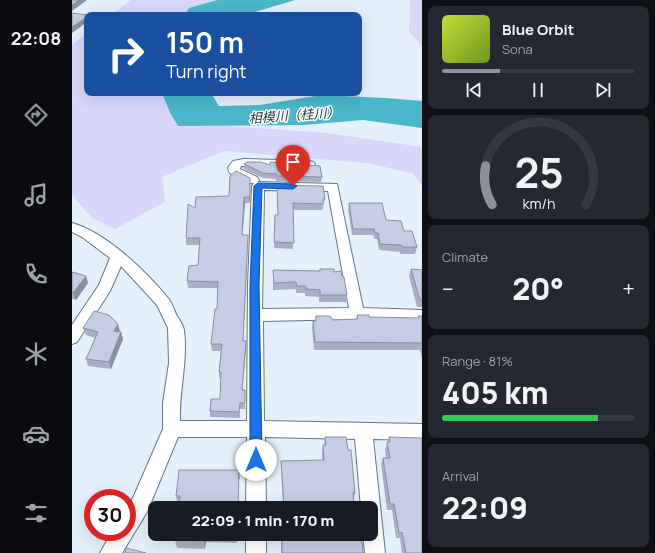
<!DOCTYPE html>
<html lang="en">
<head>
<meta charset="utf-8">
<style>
  body { margin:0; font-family:Manrope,"Noto Sans JP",sans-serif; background:#242831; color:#f1f3f6; height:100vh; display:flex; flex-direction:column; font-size:15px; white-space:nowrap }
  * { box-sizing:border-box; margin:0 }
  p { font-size:13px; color:#9ea1a6 }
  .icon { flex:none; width:22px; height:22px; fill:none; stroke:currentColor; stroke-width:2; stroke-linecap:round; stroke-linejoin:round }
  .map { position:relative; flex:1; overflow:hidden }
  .drawer { display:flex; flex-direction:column; gap:6px; padding:6px; background:#0d0f14; width:233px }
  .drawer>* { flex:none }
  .banner { position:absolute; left:12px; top:12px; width:278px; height:84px; border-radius:8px; box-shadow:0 4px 16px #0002; background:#1a4fa0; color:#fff; overflow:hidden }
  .speed { position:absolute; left:12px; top:489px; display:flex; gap:8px; font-size:20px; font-weight:700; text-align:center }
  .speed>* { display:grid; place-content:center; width:52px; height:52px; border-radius:50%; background:#171b24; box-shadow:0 4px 16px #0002; line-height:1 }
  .speed .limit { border:6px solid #d22; background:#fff; color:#111 }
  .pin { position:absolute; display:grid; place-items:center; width:34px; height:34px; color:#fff; margin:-41px -17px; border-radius:50% 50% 50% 0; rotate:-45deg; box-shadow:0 0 4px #0007 }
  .pin .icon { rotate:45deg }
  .me { position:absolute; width:44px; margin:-22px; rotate:0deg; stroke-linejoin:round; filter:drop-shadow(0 0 3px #0008) }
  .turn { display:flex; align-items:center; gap:14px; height:84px; padding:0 16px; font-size:18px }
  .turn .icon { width:52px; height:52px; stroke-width:2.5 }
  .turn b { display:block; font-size:28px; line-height:34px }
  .big { font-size:30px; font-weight:800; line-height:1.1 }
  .drawer .widget { flex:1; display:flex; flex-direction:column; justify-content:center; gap:6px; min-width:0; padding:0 14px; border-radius:8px; background:#242831 }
  .drawer .dial { align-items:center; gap:0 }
  .dial svg { height:104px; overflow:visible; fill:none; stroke:#363941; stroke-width:7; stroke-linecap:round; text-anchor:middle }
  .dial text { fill:#f1f3f6; stroke:none }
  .song { display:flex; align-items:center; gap:12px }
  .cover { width:48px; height:48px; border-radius:6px; background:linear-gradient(135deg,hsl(70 70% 55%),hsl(80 70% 35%)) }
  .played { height:4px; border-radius:2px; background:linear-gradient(90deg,#8c9099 30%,#363941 30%) }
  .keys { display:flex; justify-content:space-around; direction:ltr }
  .heat { display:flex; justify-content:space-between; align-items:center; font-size:22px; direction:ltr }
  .charge { height:6px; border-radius:3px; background:linear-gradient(90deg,#34c759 81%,#363941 0) }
  .trip { position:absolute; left:76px; top:501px; width:230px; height:40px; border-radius:8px; background:#171b24; box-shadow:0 4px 16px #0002; font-weight:800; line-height:40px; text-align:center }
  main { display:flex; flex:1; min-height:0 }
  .menu { display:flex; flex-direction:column; width:72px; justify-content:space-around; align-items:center; background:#090b0e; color:#9ea1a6 }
  .menu .icon { width:28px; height:28px }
  .menu .selected { color:#8c9099 }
  .menu b { font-size:18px; color:#f1f3f6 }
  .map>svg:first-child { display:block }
  .green { fill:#d9d6fb }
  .water { fill:#4ab8ca }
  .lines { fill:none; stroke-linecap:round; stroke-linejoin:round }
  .minor-casing { stroke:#647687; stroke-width:2 }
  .minor { fill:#fff; fill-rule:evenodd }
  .wall { fill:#a9b0c5 }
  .shaded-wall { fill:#8990a0 }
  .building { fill:#c4cde5; stroke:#8990a0 }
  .route { fill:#1a73e8; stroke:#114b97 }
  .labels { text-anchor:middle; stroke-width:3; stroke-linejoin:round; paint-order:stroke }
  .far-water-label { font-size:13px; font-style:italic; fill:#233b40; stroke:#fff }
</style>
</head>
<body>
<main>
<nav class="menu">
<b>22:08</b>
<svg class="icon selected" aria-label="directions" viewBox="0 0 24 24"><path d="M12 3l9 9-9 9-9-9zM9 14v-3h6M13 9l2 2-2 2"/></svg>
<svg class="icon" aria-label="music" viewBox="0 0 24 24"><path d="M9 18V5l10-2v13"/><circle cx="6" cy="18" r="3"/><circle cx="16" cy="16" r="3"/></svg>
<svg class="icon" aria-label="phone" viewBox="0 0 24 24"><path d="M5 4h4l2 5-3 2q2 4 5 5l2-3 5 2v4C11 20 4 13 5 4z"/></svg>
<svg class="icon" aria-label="climate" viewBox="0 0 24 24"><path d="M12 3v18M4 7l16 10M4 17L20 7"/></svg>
<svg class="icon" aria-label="car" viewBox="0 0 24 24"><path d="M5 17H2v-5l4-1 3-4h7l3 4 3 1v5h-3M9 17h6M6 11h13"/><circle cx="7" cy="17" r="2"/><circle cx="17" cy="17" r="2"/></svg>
<svg class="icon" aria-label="filters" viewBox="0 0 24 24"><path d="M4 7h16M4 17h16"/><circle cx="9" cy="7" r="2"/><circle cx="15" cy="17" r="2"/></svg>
</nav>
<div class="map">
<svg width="350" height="553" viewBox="0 0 350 553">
  <rect width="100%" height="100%" fill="#e4f0fc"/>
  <g class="green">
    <path d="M 59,0 L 145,0 L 117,8 L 112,15 L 39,15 Z"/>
    <path d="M 338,0 L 350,0 L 350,46 L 337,32 Z"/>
    <path d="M 15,33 L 15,93 L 90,93 L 98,113 L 106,126 L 157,126 L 255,133 L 350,147 L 350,185 L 340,173 L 294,163 L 152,151 L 90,177 L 93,202 L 43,229 L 20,218 L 0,195 L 0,45 Z"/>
  </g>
  <g class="water">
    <path d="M 145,0 L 223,0 L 173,15 L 112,15 L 117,8 Z"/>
    <path d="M 90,93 L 139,93 L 147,106 L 188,105 L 249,95 L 314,98 L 350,101 L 350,128 L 291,120 L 231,125 L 106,126 L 98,113 Z"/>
  </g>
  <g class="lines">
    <g class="minor-casing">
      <g id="minor">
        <path d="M 172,159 L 237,161 L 241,162 L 243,164 L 241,166 L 237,167 L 169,166 L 168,169 L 185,177 L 187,180 L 185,183 L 177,183 L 158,173 C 154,168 158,165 161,161 Z"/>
        <path d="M 186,182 L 265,184 L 291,308 L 350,310 L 350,322 L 285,319 L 191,321 L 192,421 L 350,424 L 350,440 L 301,439 L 313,553 L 293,553 L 291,534 L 299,534 L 299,508 L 289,508 L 283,439 L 193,437 L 194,508 L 174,508 L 175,437 L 106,437 L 75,512 L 50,553 L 28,553 L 40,532 L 55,532 L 55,508 L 61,498 L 91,429 L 91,403 L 97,363 L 96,328 L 85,305 L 49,266 L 38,291 L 5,342 L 0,344 L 0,325 L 27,285 L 38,258 L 10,237 L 0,232 L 0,223 C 33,232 74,271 95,297 C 100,302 102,310 105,316 C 108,320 111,325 112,330 C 116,361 107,390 108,421 L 175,421 L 176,285 L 180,186 L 182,183 ZM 192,190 L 256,191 L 277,308 L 190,309 Z"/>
        <rect x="174" y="534" width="20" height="19"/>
      </g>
    </g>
    <use href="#minor" class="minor"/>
  </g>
  <g class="wall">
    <path d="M 172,164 L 198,165 L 250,177 L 249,182 L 204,181 L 204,179 L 191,178 L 172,169 Z"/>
    <path d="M 178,178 L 178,201 L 177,203 L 173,203 L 170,235 L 176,242 L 171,341 L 174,341 L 170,390 L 173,390 L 173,409 L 168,409 L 168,418 L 138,417 L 138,411 L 148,399 L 149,378 L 147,378 L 147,372 L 149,351 L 140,351 L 139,344 L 145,309 L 146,288 L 116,288 L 115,281 L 126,265 L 128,245 L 114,245 L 114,238 L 123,208 L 157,196 Z"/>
    <path d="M 205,185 L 253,199 L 250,210 L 221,210 L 221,249 L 202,248 L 203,215 L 206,215 Z"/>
    <path d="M 277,203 L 314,220 L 332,231 L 345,247 L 343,254 L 328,254 L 328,252 L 307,250 L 305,239 L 302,239 L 301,235 L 280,235 L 276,210 Z"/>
    <path d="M 248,269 L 262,272 L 270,276 L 275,295 L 274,302 L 247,302 L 247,297 L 233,296 L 233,293 L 224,293 L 224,289 L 201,290 L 201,270 L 247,271 Z"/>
    <path d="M 339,269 L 350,270 L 350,307 L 345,307 L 337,276 Z"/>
    <path d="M 0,272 L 14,276 L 16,283 L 4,300 L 0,299 Z"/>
    <path d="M 285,315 L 297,317 L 346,318 L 346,316 L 350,316 L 350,358 L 348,350 L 242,350 L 240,328 L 241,321 L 243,321 L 244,316 L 261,320 L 284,319 Z"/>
    <path d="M 11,328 L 48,331 L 48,332 L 49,332 L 51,339 L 39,369 L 16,366 L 14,359 L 23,338 L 14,335 Z"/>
    <path d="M 253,437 L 276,450 L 283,493 L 282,498 L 282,503 L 280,508 L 209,508 L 211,506 L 209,467 L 209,461 L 250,460 L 250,451 L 251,445 L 252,445 Z"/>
    <path d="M 317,437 L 350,553 L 330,553 L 328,538 L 324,538 L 320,510 L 315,510 L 309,464 L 311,458 L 314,458 L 313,449 Z"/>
    <path d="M 167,470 L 168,479 L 107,505 L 106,505 L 104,496 Z"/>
    <path d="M 104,534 L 165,534 L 165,543 L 134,542 L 133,549 L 105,548 L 103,540 Z"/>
    <path d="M 209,534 L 289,534 L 291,553 L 209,553 Z"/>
  </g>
  <g class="shaded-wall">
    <path d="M 7,0 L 15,0 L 0,11 L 0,5 Z"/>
    <path d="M 15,17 L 15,22 L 0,33 L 0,27 Z"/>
    <path d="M 178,194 L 178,201 L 177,203 L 177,197 Z"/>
    <path d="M 172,197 L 173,203 L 170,242 L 170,235 Z"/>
    <path d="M 14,276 L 16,283 L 4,300 L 1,293 Z"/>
    <path d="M 46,324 L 48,331 L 44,338 L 42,331 Z"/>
    <path d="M 49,332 L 51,339 L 39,369 L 37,362 Z"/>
    <path d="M 174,341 L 174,348 L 170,396 L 170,390 Z"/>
    <path d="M 133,534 L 134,542 L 133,549 L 132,541 Z"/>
  </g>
  <g class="building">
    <path d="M 0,0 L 7,0 L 0,5 Z"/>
    <path d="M 0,13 L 15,15 L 15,17 L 0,27 Z"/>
    <path d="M 175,162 L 189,162 L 198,165 L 198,162 L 248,166 L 250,177 L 205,176 L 205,174 L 191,173 L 172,164 Z"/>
    <path d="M 164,171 L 178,178 L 178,194 L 177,197 L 172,197 L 170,235 L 176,235 L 171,341 L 174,341 L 170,390 L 173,390 L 173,403 L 168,403 L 167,412 L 138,411 L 139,399 L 148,399 L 149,372 L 147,372 L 150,344 L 139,344 L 143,309 L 145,309 L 146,282 L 115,281 L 117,266 L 126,265 L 128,238 L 114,238 L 116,204 L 123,208 L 124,197 L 157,196 L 158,176 Z"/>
    <path d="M 205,185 L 251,186 L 253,199 L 251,199 L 251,204 L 221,203 L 222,243 L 202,242 L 203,215 L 206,215 Z"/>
    <path d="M 277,203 L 310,203 L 314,220 L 329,221 L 332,231 L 340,231 L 345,247 L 330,247 L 329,245 L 308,244 L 306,233 L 303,233 L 302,229 L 281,229 Z"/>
    <path d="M 248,269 L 262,269 L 262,272 L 269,271 L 270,276 L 272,277 L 275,295 L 248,295 L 248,290 L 234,289 L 234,286 L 225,286 L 224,282 L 202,283 L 201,270 L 248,271 Z"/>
    <path d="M 339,269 L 350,270 L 350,300 L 348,300 Z"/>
    <path d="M 0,272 L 14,276 L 1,293 L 0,292 Z"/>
    <path d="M 22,311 L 37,315 L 46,324 L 42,331 L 49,332 L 37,362 L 14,359 L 26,332 L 11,328 Z"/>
    <path d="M 285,315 L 297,315 L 297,317 L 347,318 L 346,316 L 350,316 L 350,343 L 243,342 L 241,321 L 244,321 L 244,316 L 258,316 L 261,320 L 286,319 Z"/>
    <path d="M 253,437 L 274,437 L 276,450 L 279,450 L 283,493 L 281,492 L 282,503 L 278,503 L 278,508 L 209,508 L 209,506 L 212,506 L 209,461 L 252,460 L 251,445 L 254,445 Z"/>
    <path d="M 317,437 L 350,438 L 350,553 L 334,553 L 330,532 L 327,533 L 322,504 L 318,504 L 311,458 L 318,458 L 315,442 L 318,442 Z"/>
    <path d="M 107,470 L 167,470 L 166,508 L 107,508 L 108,496 L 104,496 Z"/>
    <path d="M 104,534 L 165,534 L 165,535 L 133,534 L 132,541 L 103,540 Z"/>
    <path d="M 210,534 L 289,534 L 291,553 L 210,553 Z"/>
    <path d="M 54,548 L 74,553 L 53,553 Z"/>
  </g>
  <path class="route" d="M 186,183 L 221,184 L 225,186 L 221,189 L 190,188 L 187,285 L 190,460 L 188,464 L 184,466 L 180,464 L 178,460 L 178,285 L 182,186 Z"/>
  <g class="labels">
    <g class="far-water-label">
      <text transform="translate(222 115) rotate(-4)" y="5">相模川（桂川）</text>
    </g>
  </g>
</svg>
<div class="speed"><div class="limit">30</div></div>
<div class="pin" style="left:221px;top:186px;background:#d93025"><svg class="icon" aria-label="arrive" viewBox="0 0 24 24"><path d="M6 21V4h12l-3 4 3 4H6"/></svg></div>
<svg class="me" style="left:184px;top:460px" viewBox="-20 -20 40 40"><circle r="19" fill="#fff"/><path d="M0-13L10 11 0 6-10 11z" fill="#1a73e8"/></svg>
<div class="trip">22:09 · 1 min · 170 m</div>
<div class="banner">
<div class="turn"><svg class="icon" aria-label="right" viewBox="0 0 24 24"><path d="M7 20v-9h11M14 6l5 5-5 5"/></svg><div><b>150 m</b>Turn right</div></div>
</div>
</div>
<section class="drawer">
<div class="widget">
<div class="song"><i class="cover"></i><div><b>Blue Orbit</b><p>Sona</p></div></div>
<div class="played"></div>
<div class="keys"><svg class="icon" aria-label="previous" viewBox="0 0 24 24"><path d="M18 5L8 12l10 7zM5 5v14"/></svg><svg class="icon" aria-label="pause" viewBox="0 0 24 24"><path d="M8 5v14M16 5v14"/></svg><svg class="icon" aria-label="next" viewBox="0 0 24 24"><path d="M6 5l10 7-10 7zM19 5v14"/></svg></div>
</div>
<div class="widget dial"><svg viewBox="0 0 100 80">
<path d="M14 69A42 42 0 1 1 86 69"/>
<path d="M14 69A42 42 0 0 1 9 39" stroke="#8c9099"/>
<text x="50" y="56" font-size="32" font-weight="700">25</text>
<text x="50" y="72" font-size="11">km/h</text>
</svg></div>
<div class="widget"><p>Climate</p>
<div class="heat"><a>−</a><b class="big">20°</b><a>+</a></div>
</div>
<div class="widget"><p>Range · 81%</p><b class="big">405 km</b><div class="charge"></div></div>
<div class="widget"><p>Arrival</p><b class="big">22:09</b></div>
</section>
</main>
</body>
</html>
